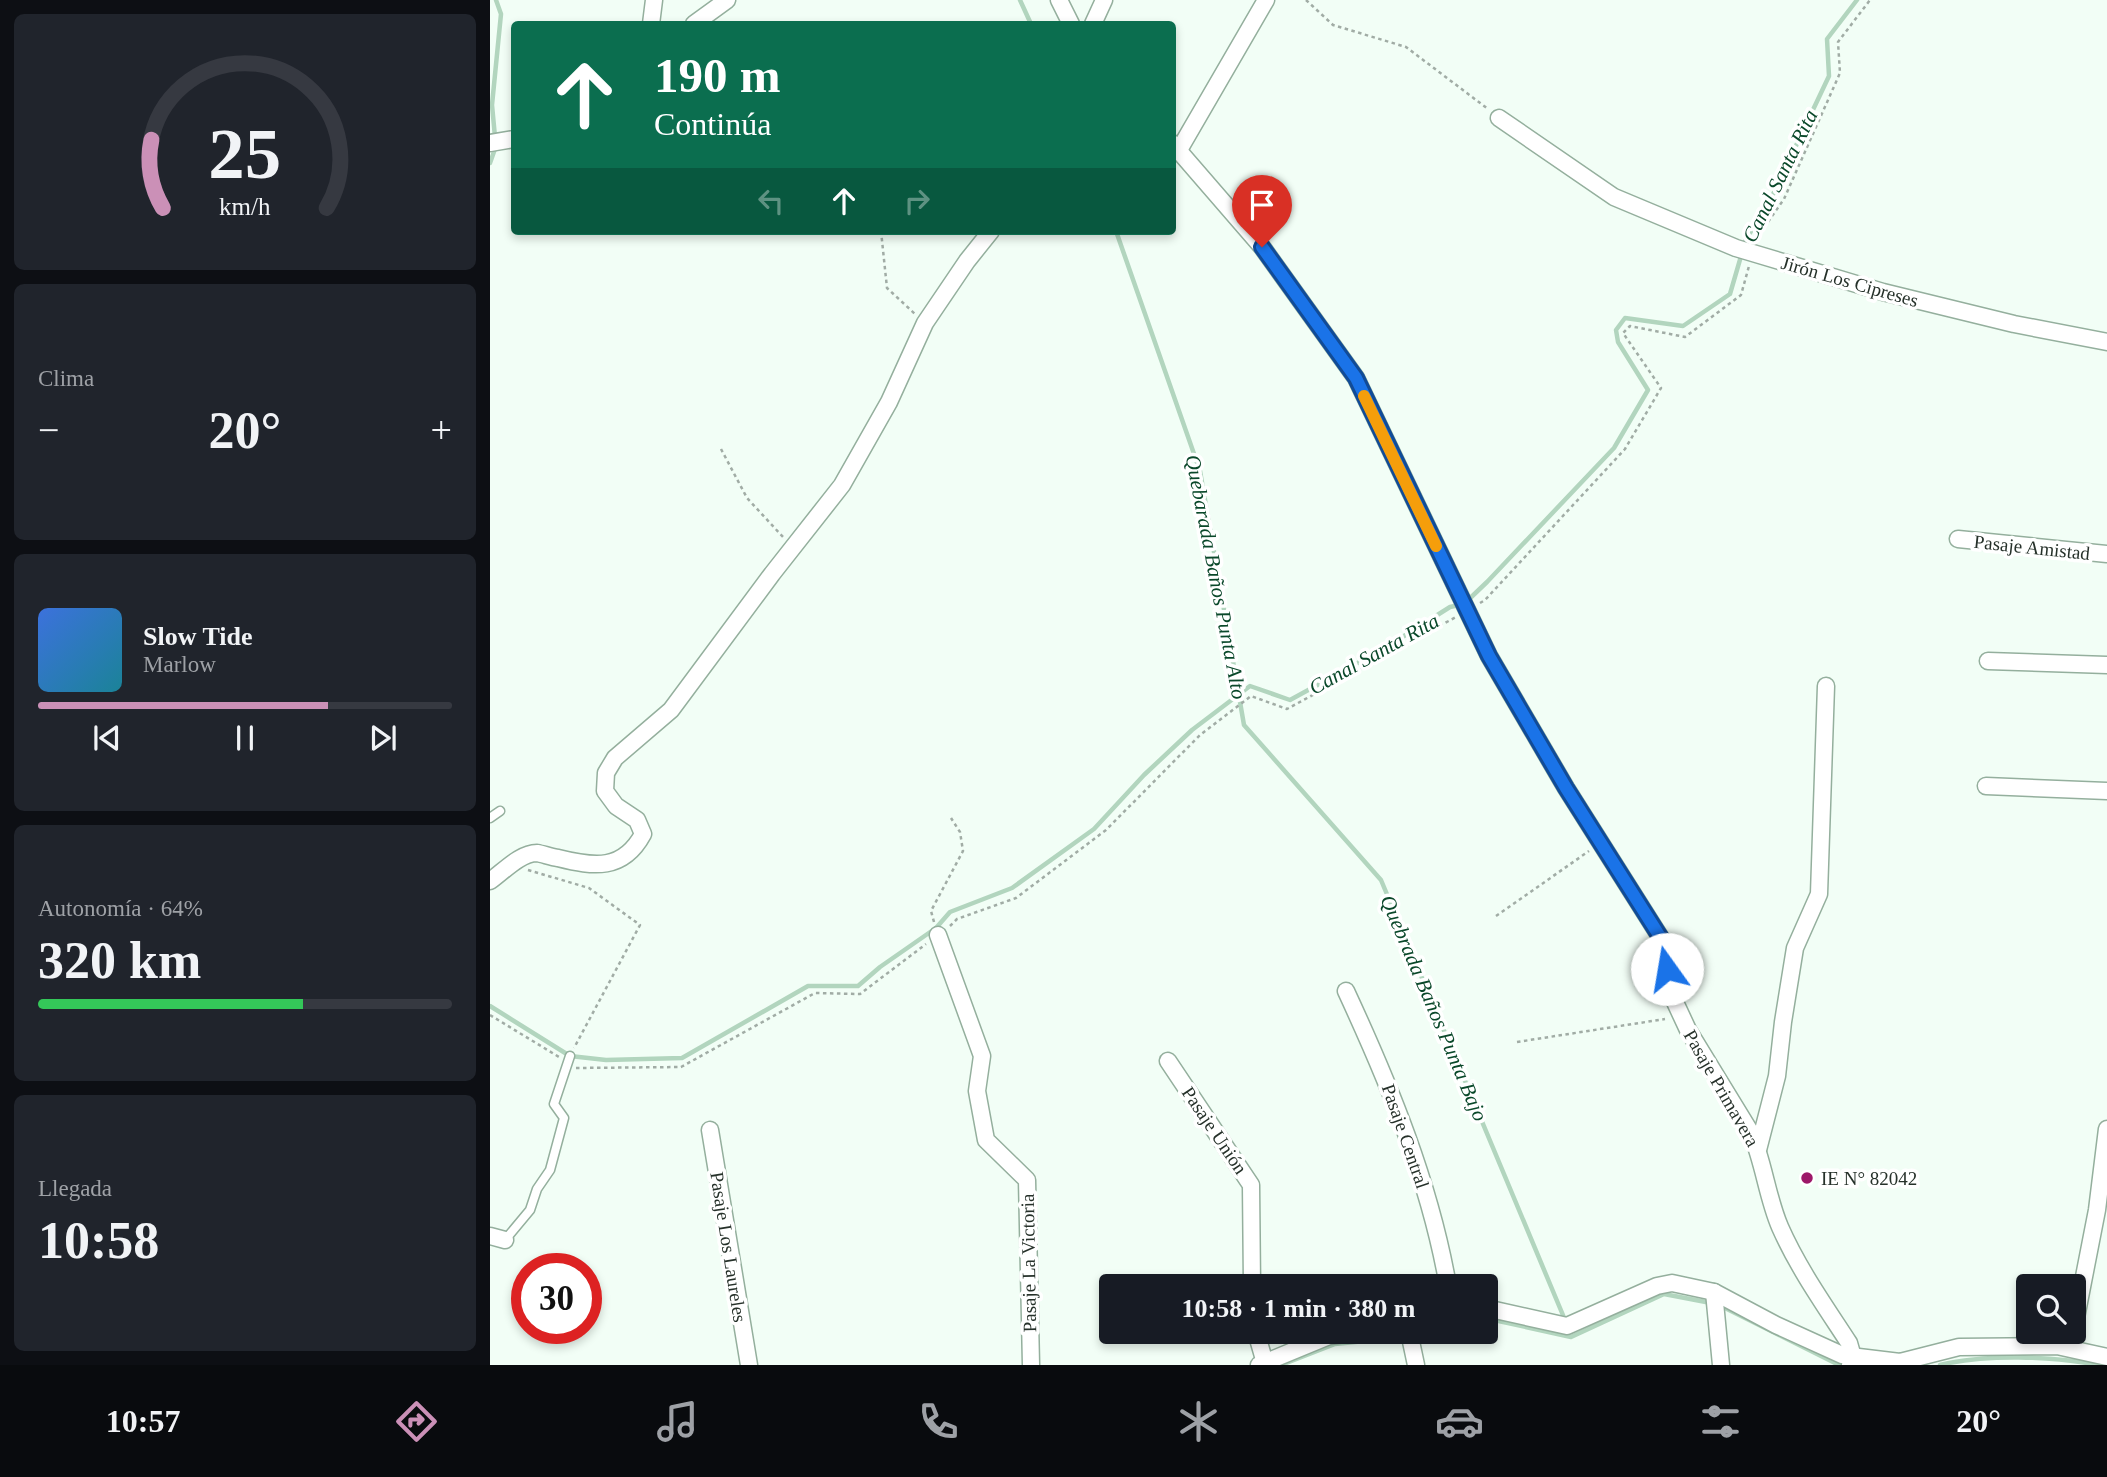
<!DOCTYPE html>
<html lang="es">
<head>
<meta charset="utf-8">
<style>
  body { margin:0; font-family:Georgia,serif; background:#20242c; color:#f1f3f6; height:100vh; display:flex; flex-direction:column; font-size:26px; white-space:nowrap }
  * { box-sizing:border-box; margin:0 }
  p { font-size:23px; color:#9ea1a6 }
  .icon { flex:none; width:38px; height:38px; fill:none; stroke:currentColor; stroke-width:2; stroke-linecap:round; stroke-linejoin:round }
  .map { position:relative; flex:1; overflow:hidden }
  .drawer { display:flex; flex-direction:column; gap:14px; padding:14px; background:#0d0f14; width:490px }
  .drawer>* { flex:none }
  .banner { position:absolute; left:21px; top:21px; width:665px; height:214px; border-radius:7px; box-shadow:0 4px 10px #0003; background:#0b6e4f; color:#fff; overflow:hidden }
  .buttons { position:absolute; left:1526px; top:1274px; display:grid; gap:14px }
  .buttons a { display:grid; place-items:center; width:70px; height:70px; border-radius:7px; background:#171b24; box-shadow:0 4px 10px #0003; font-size:35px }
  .speed { position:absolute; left:21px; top:1253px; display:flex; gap:14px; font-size:35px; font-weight:700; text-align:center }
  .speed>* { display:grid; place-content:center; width:91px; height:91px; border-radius:50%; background:#171b24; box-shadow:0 4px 10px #0003; line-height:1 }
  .speed .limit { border:10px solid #d22; background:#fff; color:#111 }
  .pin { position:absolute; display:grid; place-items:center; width:60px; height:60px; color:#fff; margin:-72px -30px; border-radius:50% 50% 50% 0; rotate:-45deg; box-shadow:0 0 7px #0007 }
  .pin .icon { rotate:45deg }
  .me { position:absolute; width:77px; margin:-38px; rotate:347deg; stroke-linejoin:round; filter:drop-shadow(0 0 5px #0008) }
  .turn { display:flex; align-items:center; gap:24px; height:147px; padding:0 28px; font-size:32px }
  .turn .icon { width:91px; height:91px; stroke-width:2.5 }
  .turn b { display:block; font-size:49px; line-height:60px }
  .lanes { display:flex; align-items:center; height:66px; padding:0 28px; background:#0003; justify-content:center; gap:35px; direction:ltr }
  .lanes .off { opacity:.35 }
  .big { font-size:52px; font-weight:700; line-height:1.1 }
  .drawer .tile { flex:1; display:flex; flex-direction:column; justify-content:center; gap:10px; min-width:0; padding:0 24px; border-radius:10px; background:#20242c }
  .drawer .dial { align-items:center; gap:0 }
  .dial svg { height:182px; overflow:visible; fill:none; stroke:#363941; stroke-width:7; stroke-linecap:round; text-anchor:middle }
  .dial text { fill:#f1f3f6; stroke:none }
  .song { display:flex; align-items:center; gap:21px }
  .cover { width:84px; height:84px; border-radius:10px; background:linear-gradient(135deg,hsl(220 70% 55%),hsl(190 70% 35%)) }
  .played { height:7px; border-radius:4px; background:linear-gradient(90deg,#cb90b7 70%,#363941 70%) }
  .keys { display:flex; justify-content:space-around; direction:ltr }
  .heat { display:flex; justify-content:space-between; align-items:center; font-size:38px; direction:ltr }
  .charge { height:10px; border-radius:5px; background:linear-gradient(90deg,#34c759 64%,#363941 0) }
  .trip { position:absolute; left:609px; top:1274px; width:399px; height:70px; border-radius:7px; background:#171b24; box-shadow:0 4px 10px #0003; font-weight:700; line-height:70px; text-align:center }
  .tabs { display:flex; height:112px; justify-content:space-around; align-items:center; background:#090b0e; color:#9ea1a6 }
  .tabs .icon { width:49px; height:49px }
  .tabs .on { color:#cb90b7 }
  .tabs b { font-size:32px; color:#f1f3f6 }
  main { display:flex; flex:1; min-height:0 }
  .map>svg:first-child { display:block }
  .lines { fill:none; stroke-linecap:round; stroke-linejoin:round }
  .stream { stroke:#b2d5be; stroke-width:4.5 }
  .lane-casing { stroke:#94af9d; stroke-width:11 }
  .street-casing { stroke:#94af9d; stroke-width:19 }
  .path { stroke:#a1aca5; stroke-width:2.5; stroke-dasharray:3.5 3.5; stroke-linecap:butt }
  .lane { stroke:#fff; stroke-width:8 }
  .street { stroke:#fff; stroke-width:16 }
  .route-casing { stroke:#114b97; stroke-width:18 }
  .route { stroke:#1a73e8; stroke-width:12 }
  .slow { stroke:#f59e0b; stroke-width:12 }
  .poi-dot { fill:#9d1869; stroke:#fff; stroke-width:2.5 }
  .labels { text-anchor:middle; stroke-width:7; stroke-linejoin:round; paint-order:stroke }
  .street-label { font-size:19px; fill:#26312a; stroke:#fff }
  .poi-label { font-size:19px; fill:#26312a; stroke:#fff; text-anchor:start }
  .water-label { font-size:21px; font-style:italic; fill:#0a482a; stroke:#fff }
</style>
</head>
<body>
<main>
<section class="drawer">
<div class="tile dial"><svg viewBox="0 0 100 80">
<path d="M14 69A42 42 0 1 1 86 69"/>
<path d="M14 69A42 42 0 0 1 9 39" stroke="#cb90b7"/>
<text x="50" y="56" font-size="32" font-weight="700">25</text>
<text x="50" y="72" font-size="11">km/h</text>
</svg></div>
<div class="tile"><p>Clima</p>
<div class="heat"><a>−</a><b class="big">20°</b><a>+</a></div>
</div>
<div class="tile">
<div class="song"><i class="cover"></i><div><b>Slow Tide</b><p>Marlow</p></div></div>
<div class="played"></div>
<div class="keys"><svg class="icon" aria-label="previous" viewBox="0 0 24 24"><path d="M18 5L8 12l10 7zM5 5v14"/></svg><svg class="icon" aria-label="pause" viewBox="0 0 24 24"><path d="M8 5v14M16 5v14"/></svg><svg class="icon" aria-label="next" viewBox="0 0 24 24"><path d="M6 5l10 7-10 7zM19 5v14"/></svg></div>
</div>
<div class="tile"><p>Autonomía · 64%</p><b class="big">320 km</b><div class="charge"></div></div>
<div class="tile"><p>Llegada</p><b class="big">10:58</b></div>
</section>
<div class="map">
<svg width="1617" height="1365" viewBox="0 0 1617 1365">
  <rect width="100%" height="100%" fill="#f2fef6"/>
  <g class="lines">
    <g class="stream">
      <path d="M 530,0 L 541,24"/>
      <path d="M 5,137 L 2,105 L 11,14 L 6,0"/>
      <path d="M 0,163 L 6,146"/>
      <path d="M 626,231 L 710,471 L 754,725 L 891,880 L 1075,1320"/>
      <path d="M 0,1006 L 80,1056 L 116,1060 L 192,1058 L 318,986 L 368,986 L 390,967 L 446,928 L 460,912 L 522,888 L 604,829 L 654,775 L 702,730 L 760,686 L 800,700 L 895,648 L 960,607 L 974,604 L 997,582 L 1124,448 L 1158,390 L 1128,342 L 1126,330 L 1135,318 L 1193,326 L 1240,294 L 1256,239 L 1278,205 L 1339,76 L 1337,39 L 1367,0"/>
      <path d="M 1229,1305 L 1349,1365"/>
      <path d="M 996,1321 L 1004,1320 L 1081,1337 L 1174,1294 L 1221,1303"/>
      <path d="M 923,1335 L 942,1332"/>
      <path d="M 791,1365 L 845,1344 L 915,1337"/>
      <path d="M 1450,1365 C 1495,1354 1562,1356 1608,1365"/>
    </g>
    <g class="lane-casing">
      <g id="lane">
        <path d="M 0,818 L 10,811"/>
        <path d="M 15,1240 L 40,1210 L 47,1189 L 60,1170 L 74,1118 L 64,1104 L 80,1056"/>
      </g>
    </g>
    <g class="street-casing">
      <g id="street">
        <path d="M 569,0 L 581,24"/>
        <path d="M 161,24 L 164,0"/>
        <path d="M 204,24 L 237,0"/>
        <path d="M 603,24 L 614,0"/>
        <path d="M 1009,118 L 1124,197 L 1246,248 L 1393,292 L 1524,324 L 1617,342"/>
        <path d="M 0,143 L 24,139"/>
        <path d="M 682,143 L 772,247 L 866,378 L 999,656 L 1076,788 L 1174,943 L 1185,1002 L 1198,1030 L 1261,1133 C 1274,1163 1277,1197 1290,1227 C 1308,1268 1335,1306 1359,1343 L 1363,1357 L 1360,1365"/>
        <path d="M 689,150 L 776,0"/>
        <path d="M 1468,539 L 1617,554"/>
        <path d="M 1498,661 L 1617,665"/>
        <path d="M 1496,786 L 1617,791"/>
        <path d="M 0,881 C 13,872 30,853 47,853 C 53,854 61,857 68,858 C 104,867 133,871 153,834 L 147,820 L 126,806 L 115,791 L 116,773 L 125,758 L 181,710 L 282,574 L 352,485 L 399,402 L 435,323 L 477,261 L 501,231"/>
        <path d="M 448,935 L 492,1056 L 487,1091 L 496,1140 L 537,1180 L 541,1365"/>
        <path d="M 856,991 C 900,1086 940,1183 958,1286"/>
        <path d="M 678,1061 L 761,1185 L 762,1286"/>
        <path d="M 220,1130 L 259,1365"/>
        <path d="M 1268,1150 L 1287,1076 L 1293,1022 L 1305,948 L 1329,894 L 1336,686"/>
        <path d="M 0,1236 L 15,1240"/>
        <path d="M 1224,1292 L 1231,1365"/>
        <path d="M 996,1311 L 1005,1310 L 1077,1326 L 1167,1286 L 1182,1283 L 1224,1292 L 1286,1325 L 1352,1355 L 1410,1362 L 1469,1347 L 1567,1346 L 1617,1357"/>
        <path d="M 1584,1328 L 1607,1210 L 1617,1129"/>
        <path d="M 766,1332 L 775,1363"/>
        <path d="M 919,1332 L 926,1365"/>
        <path d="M 769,1365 L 839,1336 L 870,1332"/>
      </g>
    </g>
    <g class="path">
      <path d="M 816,0 L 843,25 L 916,47 L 998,109"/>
      <path d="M 391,231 L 397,288 L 425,314"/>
      <path d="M 1266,239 L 1294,199 L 1350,73 L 1348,42 L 1380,0"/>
      <path d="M 231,449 L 257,498 L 293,537"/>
      <path d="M 990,603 L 995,600 L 1135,449 L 1171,388 L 1133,333 L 1140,326 L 1195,337 L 1251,295 L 1259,266"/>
      <path d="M 38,870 L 99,888 L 150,925 L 84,1048"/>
      <path d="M 1006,916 L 1099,851"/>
      <path d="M 444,922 L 441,911 L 473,851 L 470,832 L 461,818"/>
      <path d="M 460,926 L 467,919 L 526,898 L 616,830 L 710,735 L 761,696 L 797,709 L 966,617"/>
      <path d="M 0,1015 L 69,1057"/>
      <path d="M 1027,1042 L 1175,1019"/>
      <path d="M 86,1068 L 191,1067 L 325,993 L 370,994 L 436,944"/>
    </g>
    <use href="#lane" class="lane"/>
    <use href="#street" class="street"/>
  </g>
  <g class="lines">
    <g class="route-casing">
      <path id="route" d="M 772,247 L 866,378 L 999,656 L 1076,788 L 1174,943 L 1177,969"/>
    </g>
    <use href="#route" class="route"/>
    <path class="slow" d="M 874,396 L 946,546"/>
  </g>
  <circle class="poi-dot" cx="1317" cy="1178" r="7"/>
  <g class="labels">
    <g class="street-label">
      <text transform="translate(1360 281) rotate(16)" y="7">Jirón Los Cipreses</text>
      <text transform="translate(1542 547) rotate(6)" y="7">Pasaje Amistad</text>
      <text transform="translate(1232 1088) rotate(60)" y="7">Pasaje Primavera</text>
      <text transform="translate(725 1130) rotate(56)" y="7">Pasaje Unión</text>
      <text transform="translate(916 1136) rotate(71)" y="7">Pasaje Central</text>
      <text transform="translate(239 1247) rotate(81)" y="7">Pasaje Los Laureles</text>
      <text transform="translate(538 1263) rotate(-91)" y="7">Pasaje La Victoria</text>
    </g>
    <g class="poi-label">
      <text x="1331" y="1185">IE N° 82042</text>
    </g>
    <g class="water-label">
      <text transform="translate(1290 176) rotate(-64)" y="7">Canal Santa Rita</text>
      <text transform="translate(726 577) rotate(79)" y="7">Quebarada Baños Punta Alto</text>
      <text transform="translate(884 654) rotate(-29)" y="7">Canal Santa Rita</text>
      <text transform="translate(944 1008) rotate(67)" y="7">Quebrada Baños Punta Bajo</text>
    </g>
  </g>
</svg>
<div class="buttons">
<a><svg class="icon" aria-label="search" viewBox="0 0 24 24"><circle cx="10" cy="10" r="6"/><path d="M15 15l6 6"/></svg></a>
</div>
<div class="speed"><div class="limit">30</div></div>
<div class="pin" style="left:772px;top:247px;background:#d93025"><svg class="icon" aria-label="arrive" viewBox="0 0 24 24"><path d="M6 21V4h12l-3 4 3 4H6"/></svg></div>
<svg class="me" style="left:1177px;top:969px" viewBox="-20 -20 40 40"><circle r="19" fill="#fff"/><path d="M0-13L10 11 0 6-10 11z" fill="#1a73e8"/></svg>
<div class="trip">10:58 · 1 min · 380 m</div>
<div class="banner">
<div class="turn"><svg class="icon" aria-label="ahead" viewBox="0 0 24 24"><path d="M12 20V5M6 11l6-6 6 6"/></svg><div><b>190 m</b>Continúa</div></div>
<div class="lanes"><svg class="icon off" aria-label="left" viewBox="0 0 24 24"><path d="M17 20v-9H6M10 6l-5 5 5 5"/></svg><svg class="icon" aria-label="ahead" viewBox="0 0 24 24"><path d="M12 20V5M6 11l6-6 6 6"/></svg><svg class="icon off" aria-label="right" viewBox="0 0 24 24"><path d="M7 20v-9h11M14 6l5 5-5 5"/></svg></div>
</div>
</div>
</main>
<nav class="tabs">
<b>10:57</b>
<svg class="icon on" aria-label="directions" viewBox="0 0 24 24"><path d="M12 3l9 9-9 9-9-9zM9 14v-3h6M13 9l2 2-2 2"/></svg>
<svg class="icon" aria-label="music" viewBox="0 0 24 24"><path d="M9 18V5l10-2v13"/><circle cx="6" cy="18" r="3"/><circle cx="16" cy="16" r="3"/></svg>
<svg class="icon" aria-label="phone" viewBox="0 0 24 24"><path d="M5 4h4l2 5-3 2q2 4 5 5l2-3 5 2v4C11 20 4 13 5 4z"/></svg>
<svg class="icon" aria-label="climate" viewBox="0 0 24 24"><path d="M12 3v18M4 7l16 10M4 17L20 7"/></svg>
<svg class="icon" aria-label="car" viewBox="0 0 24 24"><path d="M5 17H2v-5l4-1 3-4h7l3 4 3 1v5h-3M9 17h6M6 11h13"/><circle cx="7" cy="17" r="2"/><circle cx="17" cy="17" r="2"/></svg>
<svg class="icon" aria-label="filters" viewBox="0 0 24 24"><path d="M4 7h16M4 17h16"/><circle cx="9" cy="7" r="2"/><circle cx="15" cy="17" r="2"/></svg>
<b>20°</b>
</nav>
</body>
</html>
